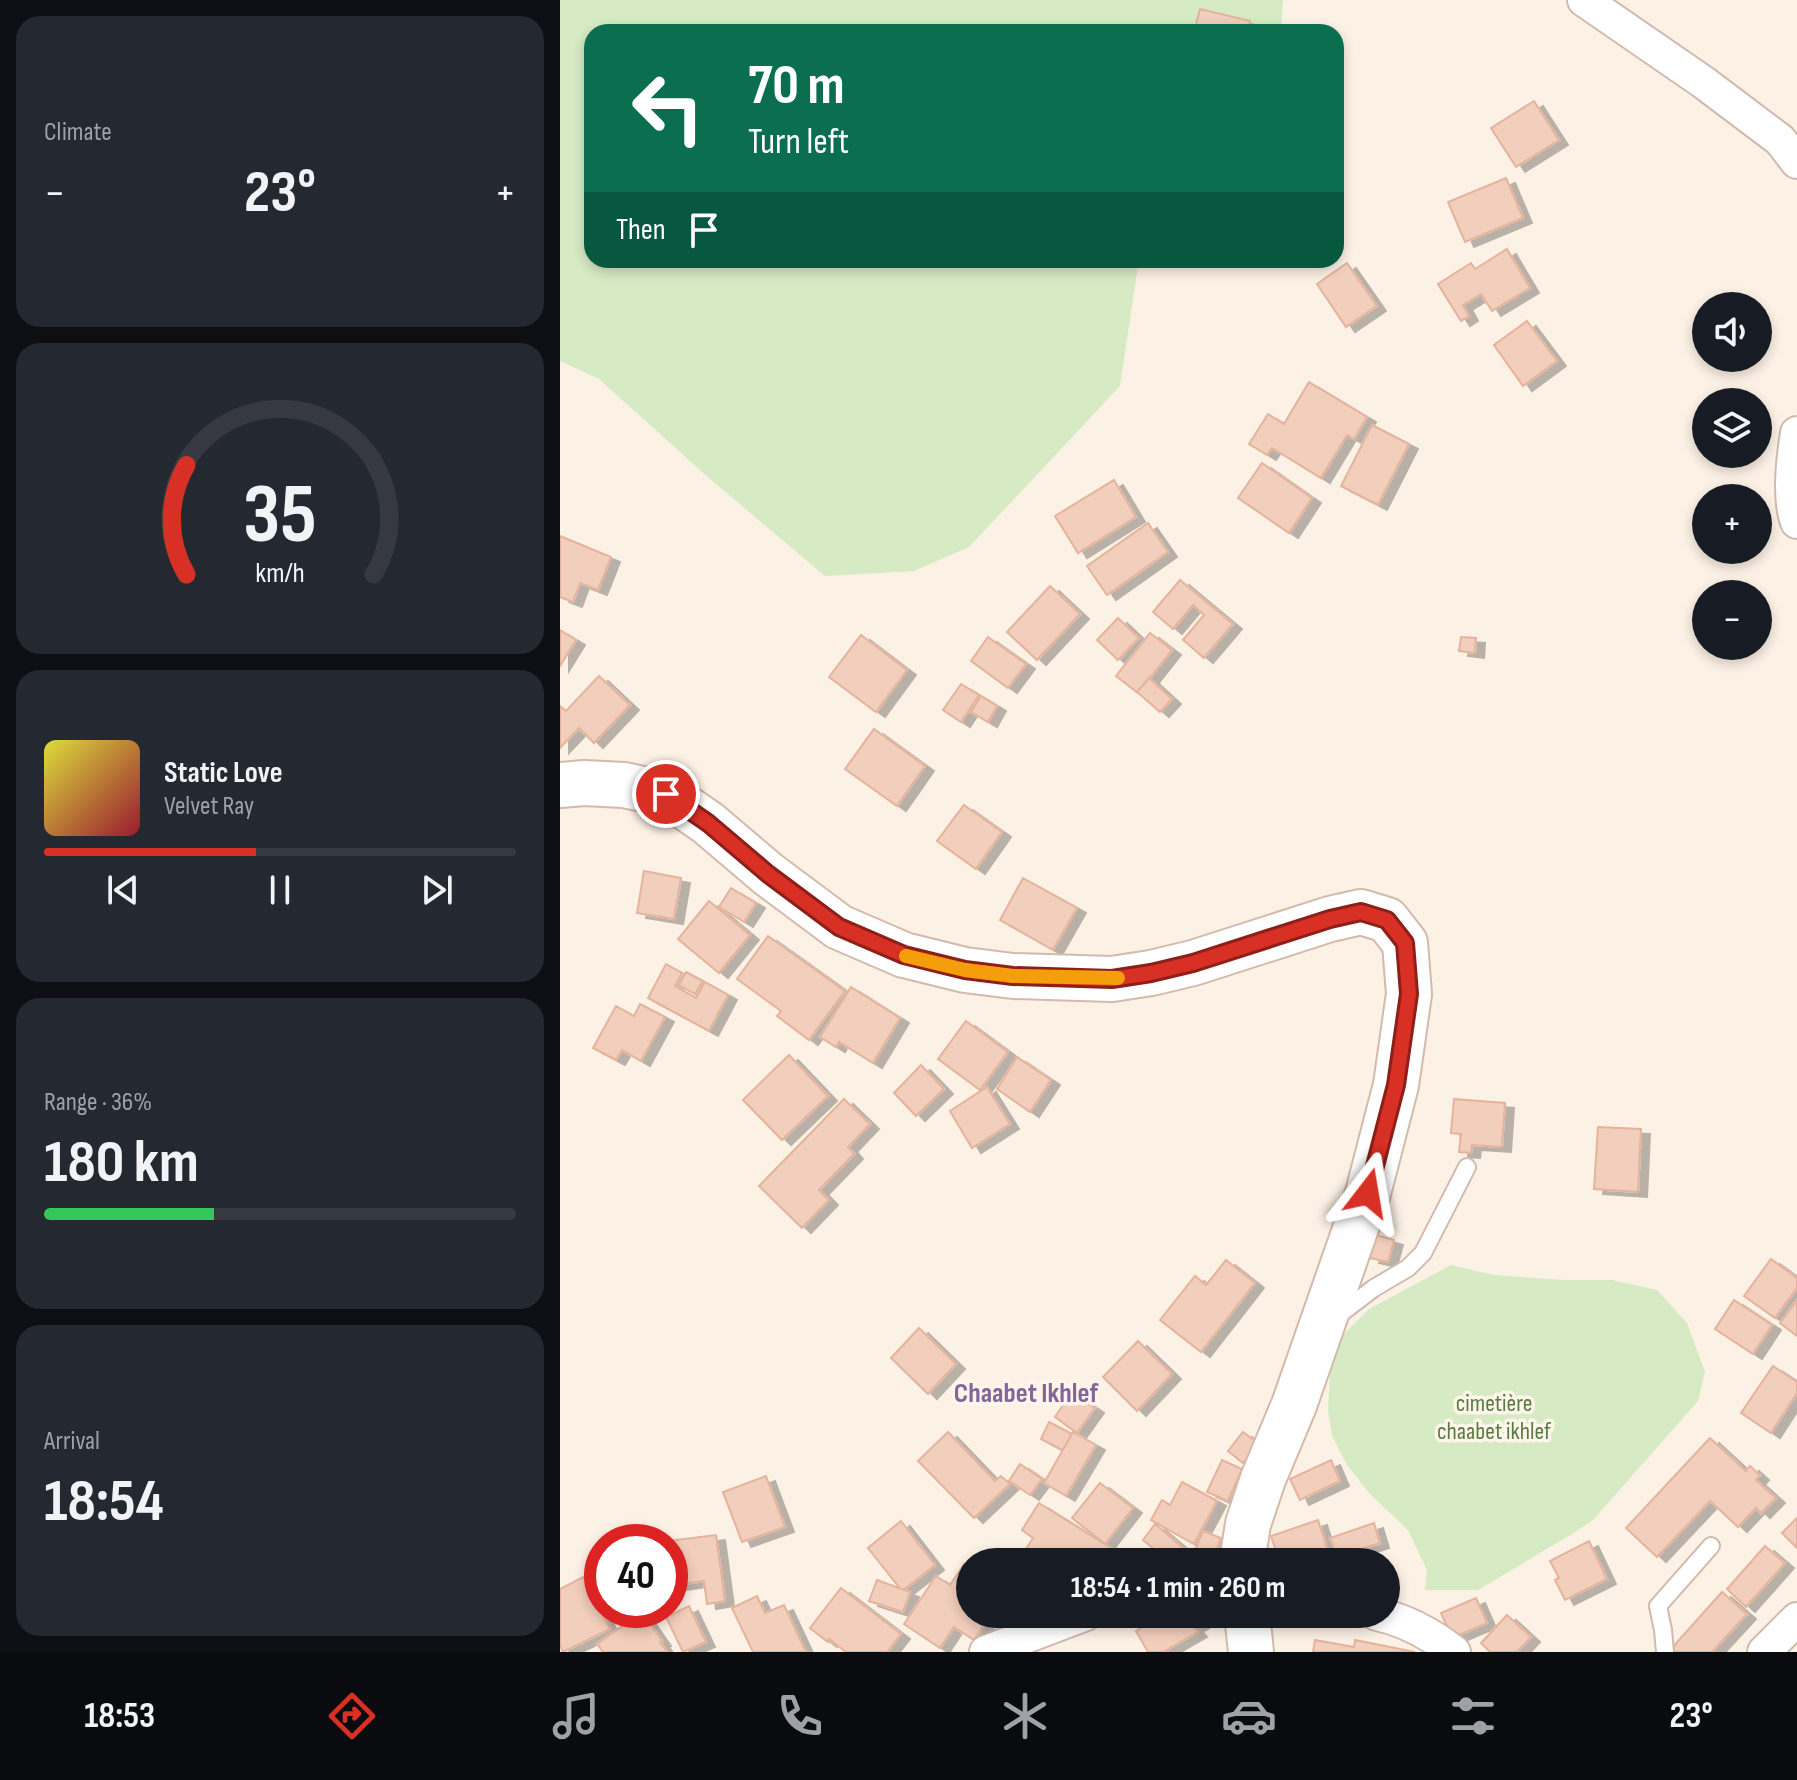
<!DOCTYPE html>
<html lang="en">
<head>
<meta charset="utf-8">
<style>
  body { margin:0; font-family:"Sofia Sans Condensed",sans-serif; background:#242831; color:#f1f3f6; height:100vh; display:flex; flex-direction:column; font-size:30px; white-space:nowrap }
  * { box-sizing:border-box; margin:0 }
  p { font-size:26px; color:#9ea1a6 }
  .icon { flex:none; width:44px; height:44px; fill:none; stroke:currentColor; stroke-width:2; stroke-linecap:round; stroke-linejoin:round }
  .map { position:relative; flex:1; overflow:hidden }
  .drawer { display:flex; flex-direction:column; gap:16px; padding:16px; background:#0d0f14; width:560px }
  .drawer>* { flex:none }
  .guide { position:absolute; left:24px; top:24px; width:760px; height:244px; border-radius:24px; box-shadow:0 4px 12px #0003; background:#0b6e4f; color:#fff; overflow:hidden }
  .controls { position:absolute; left:1132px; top:292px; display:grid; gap:16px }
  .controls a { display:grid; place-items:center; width:80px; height:80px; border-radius:50%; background:#171b24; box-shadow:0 4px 12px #0003; font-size:40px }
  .speed { position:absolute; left:24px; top:1524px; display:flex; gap:16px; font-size:40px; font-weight:700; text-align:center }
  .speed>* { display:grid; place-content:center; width:104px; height:104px; border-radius:50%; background:#171b24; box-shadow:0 4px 12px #0003; line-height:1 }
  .speed .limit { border:12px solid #d22; background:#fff; color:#111 }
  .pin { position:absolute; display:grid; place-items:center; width:68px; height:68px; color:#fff; margin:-34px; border:4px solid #fff; border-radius:50%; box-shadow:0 2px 8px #0007 }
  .me { position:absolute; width:88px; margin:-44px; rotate:14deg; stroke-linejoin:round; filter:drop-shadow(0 0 6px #0008) }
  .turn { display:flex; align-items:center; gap:28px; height:168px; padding:0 32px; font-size:36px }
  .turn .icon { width:104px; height:104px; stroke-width:2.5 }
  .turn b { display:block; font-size:56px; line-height:68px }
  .then { display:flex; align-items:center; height:76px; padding:0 32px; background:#0003; gap:16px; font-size:30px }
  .big { font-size:60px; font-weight:700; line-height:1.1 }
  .drawer .tile { flex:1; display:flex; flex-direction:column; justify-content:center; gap:12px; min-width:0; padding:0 28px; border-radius:24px; background:#242831 }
  .drawer .dial { align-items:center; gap:0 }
  .dial svg { height:208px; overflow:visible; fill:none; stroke:#363941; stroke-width:7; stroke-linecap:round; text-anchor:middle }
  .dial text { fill:#f1f3f6; stroke:none }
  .song { display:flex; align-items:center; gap:24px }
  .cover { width:96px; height:96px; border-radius:12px; background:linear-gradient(135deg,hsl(60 70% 55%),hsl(350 70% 35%)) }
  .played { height:8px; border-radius:4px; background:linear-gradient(90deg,#d93025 45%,#363941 45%) }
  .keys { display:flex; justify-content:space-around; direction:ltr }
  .heat { display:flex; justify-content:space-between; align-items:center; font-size:44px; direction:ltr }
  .charge { height:12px; border-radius:6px; background:linear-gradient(90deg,#34c759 36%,#363941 0) }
  .trip { position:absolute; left:396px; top:1548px; width:444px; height:80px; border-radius:40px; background:#171b24; box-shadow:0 4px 12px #0003; font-weight:700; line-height:80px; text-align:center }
  .menu { display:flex; height:128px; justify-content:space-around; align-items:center; background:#090b0e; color:#9ea1a6 }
  .menu .icon { width:56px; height:56px }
  .menu .active { color:#d93025 }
  .menu b { font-size:36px; color:#f1f3f6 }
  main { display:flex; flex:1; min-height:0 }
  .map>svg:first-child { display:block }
  .green { fill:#d6eac3 }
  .building { fill:#f2cebc; stroke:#e5b39c; stroke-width:2; filter:url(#shadow) }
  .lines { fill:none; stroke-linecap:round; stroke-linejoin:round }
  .lane-casing { stroke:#d0baae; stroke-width:20 }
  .street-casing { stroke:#d0baae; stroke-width:36 }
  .secondary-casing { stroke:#d3baab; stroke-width:48 }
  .lane { stroke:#fff; stroke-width:16 }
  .street { stroke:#fff; stroke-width:32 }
  .secondary { stroke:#fff; stroke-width:44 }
  .route-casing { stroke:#8d1f18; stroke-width:20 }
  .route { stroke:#d93025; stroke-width:14 }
  .slow { stroke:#f59e0b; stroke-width:14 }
  .labels { text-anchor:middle; stroke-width:7; stroke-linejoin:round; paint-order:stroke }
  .park-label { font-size:24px; fill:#577b42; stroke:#fff6eb }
  .quarter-label { font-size:28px; font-weight:bold; fill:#846599; stroke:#fff6eb }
</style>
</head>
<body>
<main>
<section class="drawer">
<div class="tile"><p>Climate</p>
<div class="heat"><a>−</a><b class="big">23°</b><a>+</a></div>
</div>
<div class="tile dial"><svg viewBox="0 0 100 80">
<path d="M14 69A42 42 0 1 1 86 69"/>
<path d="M14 69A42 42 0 0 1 14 27" stroke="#d93025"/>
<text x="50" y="56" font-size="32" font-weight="700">35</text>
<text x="50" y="72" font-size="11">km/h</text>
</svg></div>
<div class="tile">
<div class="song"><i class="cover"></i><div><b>Static Love</b><p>Velvet Ray</p></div></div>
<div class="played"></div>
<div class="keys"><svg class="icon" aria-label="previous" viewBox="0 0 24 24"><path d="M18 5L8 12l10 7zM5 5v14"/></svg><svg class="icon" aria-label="pause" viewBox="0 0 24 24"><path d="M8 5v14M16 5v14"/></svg><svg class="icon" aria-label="next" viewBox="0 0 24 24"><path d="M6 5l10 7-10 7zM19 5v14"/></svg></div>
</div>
<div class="tile"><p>Range · 36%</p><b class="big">180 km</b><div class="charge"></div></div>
<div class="tile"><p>Arrival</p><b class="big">18:54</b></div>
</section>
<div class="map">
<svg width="1237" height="1652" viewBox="0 0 1237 1652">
  <defs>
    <filter id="shadow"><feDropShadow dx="9" dy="5" stdDeviation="0" flood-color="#0004"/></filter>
  </defs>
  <rect width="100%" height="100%" fill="#fcf1e5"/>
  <g class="green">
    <path d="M 0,0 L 723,0 L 721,32 L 32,32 L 32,260 L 582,260 L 578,266 L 560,386 L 409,547 L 354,571 L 265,576 L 149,478 L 39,379 L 0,361 Z"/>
    <path d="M 891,1265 L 934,1275 L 1004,1280 L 1052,1280 L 1097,1290 L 1127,1323 L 1145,1372 L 1138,1401 L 1033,1520 L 1012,1534 L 918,1590 L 865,1590 L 867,1570 L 848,1530 L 810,1494 L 787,1465 L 772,1436 L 768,1410 L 770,1375 L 783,1335 L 809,1309 Z"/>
  </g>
  <g class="building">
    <path d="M 640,9 L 690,21 L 688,32 L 634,32 Z"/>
    <path d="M 974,101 L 999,140 L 956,167 L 931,128 Z"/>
    <path d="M 946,178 L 963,218 L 905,242 L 888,202 Z"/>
    <path d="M 947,249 L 970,288 L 932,311 L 921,294 L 903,305 L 909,316 L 901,321 L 878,284 L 911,263 L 915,269 Z"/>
    <path d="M 787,263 L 817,306 L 786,327 L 757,284 Z"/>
    <path d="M 967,321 L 997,361 L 963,386 L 934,345 Z"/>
    <path d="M 749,382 L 807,417 L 794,439 L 787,435 L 761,478 L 712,448 L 707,455 L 689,444 L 708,414 L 724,424 Z"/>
    <path d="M 812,425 L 849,444 L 818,505 L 781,486 Z"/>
    <path d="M 702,463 L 752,498 L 729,533 L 678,498 Z"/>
    <path d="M 554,480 L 576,517 L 518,553 L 495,516 Z"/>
    <path d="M 588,523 L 608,552 L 547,595 L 527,566 Z"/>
    <path d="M 0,536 L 51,557 L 38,590 L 20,583 L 13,602 L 0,597 Z"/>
    <path d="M 620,580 L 673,624 L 644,658 L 623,640 L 644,615 L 633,605 L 613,629 L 593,612 Z"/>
    <path d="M 490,586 L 520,614 L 477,660 L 447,632 Z"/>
    <path d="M 558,618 L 579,638 L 558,660 L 537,640 Z"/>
    <path d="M 0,630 L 16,640 L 0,666 Z"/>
    <path d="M 590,633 L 612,650 L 578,693 L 556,676 Z"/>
    <path d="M 301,635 L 347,670 L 316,712 L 269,677 Z"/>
    <path d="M 428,637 L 466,664 L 448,688 L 411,661 Z"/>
    <path d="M 901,637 L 916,638 L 915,653 L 899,651 Z"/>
    <path d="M 39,676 L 70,705 L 34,743 L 19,728 L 0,748 L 0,706 L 6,711 Z"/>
    <path d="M 589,678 L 612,699 L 600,712 L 577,692 Z"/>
    <path d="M 401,684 L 419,695 L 401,722 L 383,710 Z"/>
    <path d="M 421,696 L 437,706 L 428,722 L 411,712 Z"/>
    <path d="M 314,729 L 365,766 L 337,806 L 285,769 Z"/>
    <path d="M 404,805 L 442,832 L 416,869 L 377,841 Z"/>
    <path d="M 84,871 L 121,878 L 114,919 L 77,913 Z"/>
    <path d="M 463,878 L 517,908 L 493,950 L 440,920 Z"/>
    <path d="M 171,888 L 196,903 L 184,922 L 159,907 Z"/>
    <path d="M 149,901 L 190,935 L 159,973 L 118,939 Z"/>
    <path d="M 208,936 L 285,991 L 249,1040 L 217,1016 L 221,1011 L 177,979 Z"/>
    <path d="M 106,964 L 122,973 L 115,986 L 136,998 L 145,982 L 168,995 L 149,1031 L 88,998 Z"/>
    <path d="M 126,972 L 143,981 L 135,994 L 119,985 Z"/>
    <path d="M 291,987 L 340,1018 L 313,1063 L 279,1042 L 276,1047 L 260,1037 Z"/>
    <path d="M 80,1004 L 105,1017 L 81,1061 L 62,1050 L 56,1060 L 33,1048 L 56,1006 L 74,1016 Z"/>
    <path d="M 406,1021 L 448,1052 L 420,1090 L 378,1059 Z"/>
    <path d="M 229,1055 L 268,1096 L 222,1140 L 183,1100 Z"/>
    <path d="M 457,1057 L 491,1080 L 470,1112 L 437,1089 Z"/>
    <path d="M 361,1065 L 384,1089 L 356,1116 L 334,1093 Z"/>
    <path d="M 427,1087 L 450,1124 L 412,1148 L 390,1111 Z"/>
    <path d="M 284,1099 L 310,1124 L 288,1147 L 294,1154 L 259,1190 L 269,1200 L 242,1228 L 199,1186 Z"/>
    <path d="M 894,1099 L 945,1103 L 942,1147 L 912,1145 L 911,1153 L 899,1152 L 901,1134 L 891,1133 Z"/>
    <path d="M 1038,1127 L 1081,1129 L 1078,1192 L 1034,1189 Z"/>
    <path d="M 816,1235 L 834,1240 L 828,1262 L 810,1258 Z"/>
    <path d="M 1211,1259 L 1237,1278 L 1237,1288 L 1215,1318 L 1184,1296 Z"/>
    <path d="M 666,1260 L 695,1283 L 641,1352 L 600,1320 L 635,1276 L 646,1285 Z"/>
    <path d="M 1174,1300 L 1212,1325 L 1193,1354 L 1155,1329 Z"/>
    <path d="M 1237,1300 L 1237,1336 L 1220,1323 Z"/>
    <path d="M 359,1328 L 396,1364 L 368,1394 L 331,1358 Z"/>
    <path d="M 578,1341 L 612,1374 L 577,1411 L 543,1377 Z"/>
    <path d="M 1213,1366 L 1237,1382 L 1237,1393 L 1211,1433 L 1181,1413 Z"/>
    <path d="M 512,1392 L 535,1408 L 517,1433 L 495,1417 Z"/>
    <path d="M 489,1422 L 512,1434 L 504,1451 L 481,1439 Z"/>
    <path d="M 388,1432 L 435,1481 L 441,1476 L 450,1484 L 414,1518 L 358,1461 Z"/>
    <path d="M 513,1432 L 536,1445 L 506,1496 L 484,1483 Z"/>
    <path d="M 683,1432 L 699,1444 L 683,1463 L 668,1451 Z"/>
    <path d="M 1150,1438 L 1186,1471 L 1190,1466 L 1200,1475 L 1196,1480 L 1216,1498 L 1201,1513 L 1196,1508 L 1178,1527 L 1150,1501 L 1097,1557 L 1066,1528 Z"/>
    <path d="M 662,1460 L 682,1469 L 668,1501 L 647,1492 Z"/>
    <path d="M 771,1460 L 780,1481 L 740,1500 L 730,1479 Z"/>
    <path d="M 460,1464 L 482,1479 L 470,1495 L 449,1481 Z"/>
    <path d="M 206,1476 L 225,1527 L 182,1542 L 163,1492 Z"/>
    <path d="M 622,1482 L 657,1501 L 634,1544 L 591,1520 L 602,1500 L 610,1505 Z"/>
    <path d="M 540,1483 L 573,1508 L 545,1544 L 512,1518 Z"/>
    <path d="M 479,1503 L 559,1553 L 554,1562 L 441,1562 L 448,1550 L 461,1557 L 473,1538 L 462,1530 Z"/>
    <path d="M 1237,1518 L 1237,1548 L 1222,1533 Z"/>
    <path d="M 758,1520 L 770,1557 L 756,1562 L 720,1562 L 711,1536 Z"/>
    <path d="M 341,1521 L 375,1565 L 342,1591 L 308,1548 Z"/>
    <path d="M 814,1523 L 820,1543 L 777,1557 L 770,1538 Z"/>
    <path d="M 595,1524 L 628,1552 L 620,1562 L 610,1562 L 583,1540 Z"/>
    <path d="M 643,1531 L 661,1538 L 655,1555 L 636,1548 Z"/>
    <path d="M 93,1533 L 95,1542 L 80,1542 L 78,1535 Z"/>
    <path d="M 156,1535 L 165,1601 L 147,1604 L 144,1581 L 110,1586 L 110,1542 L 100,1542 Z"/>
    <path d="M 1029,1541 L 1047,1579 L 1005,1600 L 995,1580 L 999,1578 L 990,1561 Z"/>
    <path d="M 1205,1546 L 1225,1563 L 1186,1607 L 1167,1589 Z"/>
    <path d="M 404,1564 L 410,1569 L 410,1614 L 446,1614 L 439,1625 L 429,1617 L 414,1640 L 394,1627 L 380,1648 L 344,1624 L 376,1576 L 390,1585 Z"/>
    <path d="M 23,1577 L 50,1629 L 3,1652 L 0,1645 L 0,1589 Z"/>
    <path d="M 317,1580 L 350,1592 L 343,1612 L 309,1601 Z"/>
    <path d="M 281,1588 L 341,1634 L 327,1652 L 286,1652 L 269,1639 L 268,1642 L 250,1628 Z"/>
    <path d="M 1162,1592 L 1187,1614 L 1152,1652 L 1114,1652 L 1111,1649 Z"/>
    <path d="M 197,1596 L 205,1613 L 224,1605 L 246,1652 L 193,1652 L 172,1608 Z"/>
    <path d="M 916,1598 L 927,1623 L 892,1638 L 881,1613 Z"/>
    <path d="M 129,1606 L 146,1642 L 123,1652 L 106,1617 Z"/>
    <path d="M 82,1612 L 102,1641 L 100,1642 L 107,1652 L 43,1652 L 37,1644 Z"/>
    <path d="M 605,1614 L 640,1614 L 644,1621 L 634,1627 L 638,1632 L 603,1652 L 588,1652 L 576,1631 Z"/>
    <path d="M 947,1615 L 971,1637 L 957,1652 L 930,1652 L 921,1643 Z"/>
    <path d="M 755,1640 L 794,1647 L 795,1640 L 855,1652 L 753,1652 Z"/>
  </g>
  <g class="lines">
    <g class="lane-casing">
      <g id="lane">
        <path d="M 776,1317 L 814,1288 L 848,1268 L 863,1253 L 907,1167"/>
        <path d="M 1105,1652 L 1103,1630 L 1098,1606 L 1151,1546"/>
      </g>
    </g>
    <g class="street-casing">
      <g id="street">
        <path d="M 1024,0 L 1143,82 L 1220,140 L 1237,162"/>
        <path d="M 1237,433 C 1233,458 1228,499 1237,522"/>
        <path d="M 817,1614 C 845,1620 872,1635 894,1652"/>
        <path d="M 426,1652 L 526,1614"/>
        <path d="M 1204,1652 L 1237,1619"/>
      </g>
    </g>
    <g class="secondary-casing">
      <g id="secondary">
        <path d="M 0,785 L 24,783 L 64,785 L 106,794 L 148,823 L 208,874 L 279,927 L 344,955 L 405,970 L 453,976 L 552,979 L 591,973 L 633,963 L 770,919 L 801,912 L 827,920 L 845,943 L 849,994 L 836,1085 L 808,1193 L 734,1405 L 703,1479 L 688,1524 L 682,1562"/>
        <path d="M 687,1614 L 691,1652"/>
      </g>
    </g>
    <use href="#lane" class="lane"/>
    <use href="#street" class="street"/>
    <use href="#secondary" class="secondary"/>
  </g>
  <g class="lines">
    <g class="route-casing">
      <path id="route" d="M 106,794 L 148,823 L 208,874 L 279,927 L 344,955 L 405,970 L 453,976 L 552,979 L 591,973 L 633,963 L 770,919 L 801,912 L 827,920 L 845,943 L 849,994 L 836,1085 L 808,1193"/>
    </g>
    <use href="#route" class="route"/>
    <path class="slow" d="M 346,956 L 405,970 L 453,976 L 558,978"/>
  </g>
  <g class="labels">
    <g class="park-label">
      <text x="934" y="1411">cimetière<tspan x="934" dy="28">chaabet ikhlef</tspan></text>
    </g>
    <g class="quarter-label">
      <text x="466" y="1402">Chaabet Ikhlef</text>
    </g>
  </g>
</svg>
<div class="controls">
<a><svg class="icon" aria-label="sound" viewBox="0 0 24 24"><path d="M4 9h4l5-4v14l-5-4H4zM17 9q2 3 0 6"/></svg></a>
<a><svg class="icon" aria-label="layers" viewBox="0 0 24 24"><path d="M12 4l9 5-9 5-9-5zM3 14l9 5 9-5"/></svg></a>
<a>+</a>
<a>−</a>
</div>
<div class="speed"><div class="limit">40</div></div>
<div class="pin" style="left:106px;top:794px;background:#d93025"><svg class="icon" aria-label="arrive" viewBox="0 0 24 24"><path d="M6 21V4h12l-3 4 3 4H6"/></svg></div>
<svg class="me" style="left:808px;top:1193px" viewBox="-20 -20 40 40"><path d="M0-17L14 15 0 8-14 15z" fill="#d93025" stroke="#fff" stroke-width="4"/></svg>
<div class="trip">18:54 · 1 min · 260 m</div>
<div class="guide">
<div class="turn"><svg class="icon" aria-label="left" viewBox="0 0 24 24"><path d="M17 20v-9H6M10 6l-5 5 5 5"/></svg><div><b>70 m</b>Turn left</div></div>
<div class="then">Then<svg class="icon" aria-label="arrive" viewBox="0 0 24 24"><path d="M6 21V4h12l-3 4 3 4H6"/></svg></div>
</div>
</div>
</main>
<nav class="menu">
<b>18:53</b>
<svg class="icon active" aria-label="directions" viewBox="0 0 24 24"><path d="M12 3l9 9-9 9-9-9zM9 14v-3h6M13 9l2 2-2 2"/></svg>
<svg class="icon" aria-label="music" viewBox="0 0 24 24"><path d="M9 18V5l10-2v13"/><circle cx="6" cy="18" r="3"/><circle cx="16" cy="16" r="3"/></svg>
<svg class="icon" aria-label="phone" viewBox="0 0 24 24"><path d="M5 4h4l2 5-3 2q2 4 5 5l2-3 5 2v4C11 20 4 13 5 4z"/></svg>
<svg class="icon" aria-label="climate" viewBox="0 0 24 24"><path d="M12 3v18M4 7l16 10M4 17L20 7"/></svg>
<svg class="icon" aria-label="car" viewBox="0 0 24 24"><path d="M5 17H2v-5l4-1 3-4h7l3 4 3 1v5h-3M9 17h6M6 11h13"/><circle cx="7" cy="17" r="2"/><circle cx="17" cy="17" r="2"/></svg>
<svg class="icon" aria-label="filters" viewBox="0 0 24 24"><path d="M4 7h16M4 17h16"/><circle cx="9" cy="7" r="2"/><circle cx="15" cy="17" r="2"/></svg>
<b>23°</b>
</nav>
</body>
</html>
